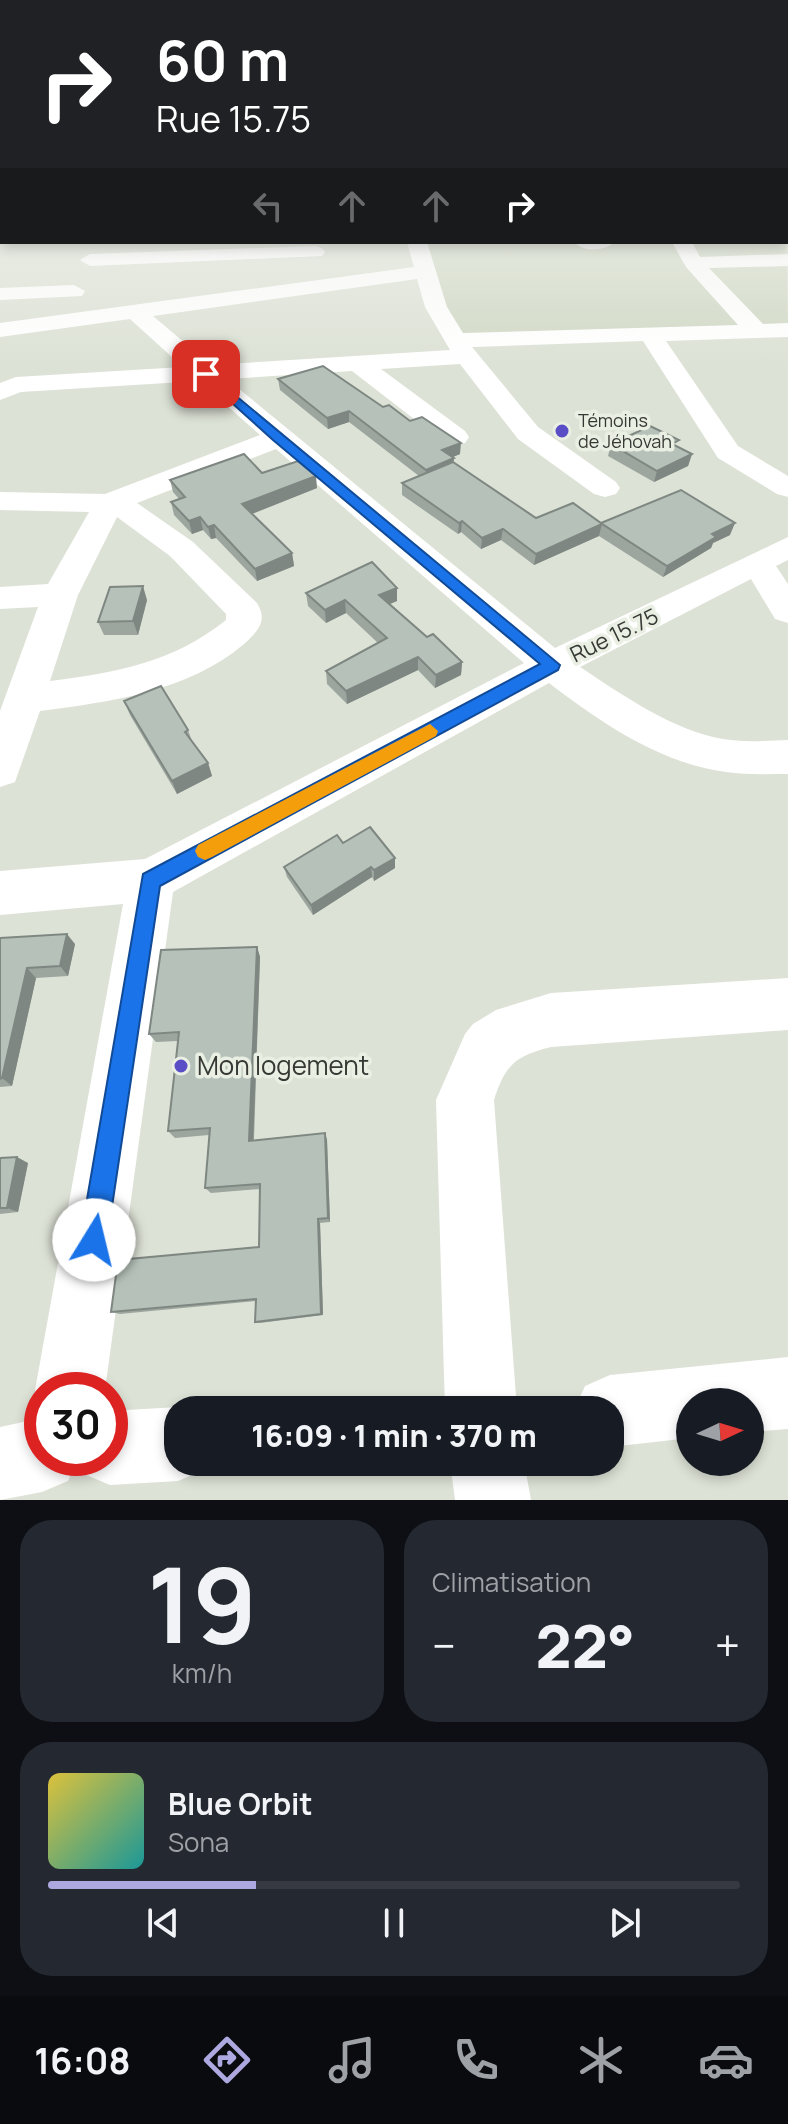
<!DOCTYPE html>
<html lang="fr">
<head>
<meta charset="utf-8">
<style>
  body { margin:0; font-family:Manrope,sans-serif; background:#242831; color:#f1f3f6; height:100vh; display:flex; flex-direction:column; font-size:30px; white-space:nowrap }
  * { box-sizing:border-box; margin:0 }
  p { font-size:26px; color:#9ea1a6 }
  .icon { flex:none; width:44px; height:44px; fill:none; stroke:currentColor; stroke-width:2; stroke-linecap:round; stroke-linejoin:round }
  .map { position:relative; height:1500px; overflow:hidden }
  .details { display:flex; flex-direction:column; gap:20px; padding:20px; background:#0d0f14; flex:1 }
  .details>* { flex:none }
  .banner { position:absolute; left:0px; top:0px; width:788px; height:244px; box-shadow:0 4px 12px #0003; background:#202124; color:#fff; overflow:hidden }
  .needle { width:52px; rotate:86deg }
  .tools { position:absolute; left:676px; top:1388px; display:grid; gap:16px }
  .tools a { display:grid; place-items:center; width:88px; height:88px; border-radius:50%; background:#171b24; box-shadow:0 4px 12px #0003; font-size:40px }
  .speed { position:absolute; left:24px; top:1372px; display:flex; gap:16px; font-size:40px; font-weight:700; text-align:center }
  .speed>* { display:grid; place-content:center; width:104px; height:104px; border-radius:50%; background:#171b24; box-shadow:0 4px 12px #0003; line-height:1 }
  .speed .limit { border:12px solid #d22; background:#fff; color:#111 }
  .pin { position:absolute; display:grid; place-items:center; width:68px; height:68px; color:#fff; margin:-34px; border-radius:16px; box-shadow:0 4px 12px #0006 }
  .me { position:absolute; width:88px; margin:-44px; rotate:9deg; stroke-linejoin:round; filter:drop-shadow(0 0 6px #0008) }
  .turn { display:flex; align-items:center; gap:28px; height:168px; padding:0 24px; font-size:36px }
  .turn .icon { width:104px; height:104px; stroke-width:2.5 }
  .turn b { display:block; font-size:56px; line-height:68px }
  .lanes { display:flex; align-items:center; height:76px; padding:0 24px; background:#0003; justify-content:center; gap:40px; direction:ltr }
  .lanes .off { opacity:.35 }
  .big { font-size:60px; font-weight:800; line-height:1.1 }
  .details .widget { flex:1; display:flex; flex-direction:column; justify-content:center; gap:12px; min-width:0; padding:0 28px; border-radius:32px; background:#242831 }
  .details .dial { align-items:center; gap:0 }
  .dial b { font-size:104px; line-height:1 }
  .song { display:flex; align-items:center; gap:24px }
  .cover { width:96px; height:96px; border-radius:12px; background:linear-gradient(135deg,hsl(50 70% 55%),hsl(180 70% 35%)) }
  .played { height:8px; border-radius:4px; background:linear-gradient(90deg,#ada9e0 30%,#363941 30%) }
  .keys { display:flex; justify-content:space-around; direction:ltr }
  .heat { display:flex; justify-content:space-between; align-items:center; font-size:44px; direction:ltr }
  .details .tiles { flex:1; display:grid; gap:20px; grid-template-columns:1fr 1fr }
  .widget:last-child { grid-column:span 2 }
  .trip { position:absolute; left:164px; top:1396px; width:460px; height:80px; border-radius:32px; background:#171b24; box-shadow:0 4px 12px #0003; font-weight:800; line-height:80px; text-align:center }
  .tab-bar { display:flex; height:128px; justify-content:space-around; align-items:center; background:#090b0e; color:#9ea1a6 }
  .tab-bar .icon { width:56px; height:56px }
  .tab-bar .on { color:#ada9e0 }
  .tab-bar b { font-size:36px; color:#f1f3f6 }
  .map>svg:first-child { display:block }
  .built { fill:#d1d9c6 }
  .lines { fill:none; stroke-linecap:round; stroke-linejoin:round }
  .minor { fill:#fff; fill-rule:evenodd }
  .wall { fill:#9ca69f }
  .shaded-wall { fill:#7f8782 }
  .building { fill:#b5c1b9; stroke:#7f8782; stroke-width:2 }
  .route { fill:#1a73e8; stroke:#114b97; stroke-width:2 }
  .slow { fill:#f59e0b }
  .poi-dot { fill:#594ec5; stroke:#eaefe3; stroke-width:3 }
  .labels { text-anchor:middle; stroke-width:7; stroke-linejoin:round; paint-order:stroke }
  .far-poi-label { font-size:18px; fill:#363834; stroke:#eaefe3; text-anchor:start }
  .street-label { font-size:22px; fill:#363834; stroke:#eaefe3 }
  .near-poi-label { font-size:26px; fill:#363834; stroke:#eaefe3; text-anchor:start }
</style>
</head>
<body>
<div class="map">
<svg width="788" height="1500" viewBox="0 0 788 1500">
  <rect width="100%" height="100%" fill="#dde2d6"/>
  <path class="built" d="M 786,238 L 788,325 L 455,335 L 422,242 L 786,242 Z"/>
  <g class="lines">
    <g class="minor">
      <path d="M 786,162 L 788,163 L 788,174 L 786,173 Z"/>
      <path d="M 0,189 L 2,189 L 0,200 Z"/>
      <path d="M 2,229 L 2,242 L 7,242 L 0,244 Z"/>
      <path d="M 407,242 L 427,242 L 447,307 L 463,333 L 738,325 L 686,267 L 672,242 L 692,242 L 700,257 L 788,254 L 788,266 L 709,268 L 763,324 L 788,323 L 788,337 L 666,341 L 738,446 L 788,476 L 788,497 L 777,494 L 718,458 L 643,341 L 472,347 L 538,427 L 616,482 L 620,488 L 616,494 L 605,497 L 594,494 L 518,439 L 460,364 L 381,369 L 465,431 L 469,437 L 465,443 L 455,445 L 445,443 L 352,371 L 227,379 L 555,648 L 788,537 L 788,560 L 776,566 L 788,584 L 788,623 L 775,619 L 751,579 L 580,667 C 621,694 665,725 713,737 C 737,743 763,741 788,740 L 788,774 C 767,774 746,775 726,772 C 661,764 600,722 549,683 L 173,892 L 105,1390 L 42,1390 L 42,1408 L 35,1390 L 123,904 L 0,915 L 0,871 L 145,859 L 524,663 L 276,449 L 137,503 L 193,542 L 257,603 C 268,621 258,631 244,644 C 189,691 111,702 40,711 L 15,782 L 0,787 L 0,711 L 38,607 L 0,609 L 0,587 L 48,584 L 89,512 L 0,510 L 0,492 L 105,494 L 260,435 L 199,381 L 21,392 L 0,400 L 0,383 L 16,377 L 183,367 L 130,319 L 0,337 L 0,323 L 414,267 ZM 417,279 L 425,307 L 450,350 L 211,365 L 153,316 ZM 117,517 L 170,556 L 226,614 L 226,620 C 174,662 115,673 50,681 L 78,595 Z"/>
      <path d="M 614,242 C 606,251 584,252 575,243 Z"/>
      <path d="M 315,246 L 322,248 L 325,252 L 322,256 L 90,266 L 80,260 L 90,254 Z"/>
      <path d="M 74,285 L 85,291 L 82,296 L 0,300 L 0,288 Z"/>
      <path d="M 788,978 L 788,1030 L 551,1047 C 515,1056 505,1065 494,1100 L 517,1410 L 445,1410 L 436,1100 L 465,1034 L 473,1024 L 496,1010 L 551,993 Z"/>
      <path d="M 788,1357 L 788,1429 L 750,1432 L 750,1402 L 690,1402 L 690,1438 L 610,1447 L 610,1410 L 574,1410 L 585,1386 L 610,1375 Z"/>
      <path d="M 178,1407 L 184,1410 L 178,1410 L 178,1462 L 207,1462 L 204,1470 L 178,1481 L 110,1485 L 84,1474 L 78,1458 L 68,1481 L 42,1492 L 0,1500 L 0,1427 L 42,1418 L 42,1458 L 110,1458 L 110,1411 Z"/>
      <path d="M 450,1462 L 524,1462 L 531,1500 L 455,1500 Z"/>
    </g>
  </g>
  <g class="wall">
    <path d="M 278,379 L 383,407 L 410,421 L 460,454 L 453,457 L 453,463 L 536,518 L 730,535 L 713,543 L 711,548 L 663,577 L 599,536 L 534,565 L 501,540 L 481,549 L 461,532 L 458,534 L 402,495 L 402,483 L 419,476 L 349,422 L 328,429 L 280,390 Z"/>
    <path d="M 611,444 L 677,447 L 692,454 L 688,466 L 654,482 L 608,456 Z"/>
    <path d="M 262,473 L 317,488 L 252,514 L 292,553 L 294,566 L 257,581 L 216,538 L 211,539 L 203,530 L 192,534 L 174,515 L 171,502 L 179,499 L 173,492 L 170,480 Z"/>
    <path d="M 306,593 L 397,601 L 390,604 L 427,637 L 462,662 L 461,675 L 435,688 L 418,670 L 347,704 L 327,684 L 326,671 L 378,643 L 346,613 L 326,623 L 308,606 Z"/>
    <path d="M 147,600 L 138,635 L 104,635 L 98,622 Z"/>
    <path d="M 124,701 L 188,730 L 192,741 L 208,763 L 212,776 L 177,794 L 130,715 Z"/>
    <path d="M 343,843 L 395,868 L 374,881 L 372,877 L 313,915 L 287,877 L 284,867 Z"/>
    <path d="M 0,938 L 75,944 L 68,976 L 36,978 L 12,1086 L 0,1087 Z"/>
    <path d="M 257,947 L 260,957 L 254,1140 L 325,1133 L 327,1140 L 330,1222 L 320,1223 L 323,1315 L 260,1323 L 255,1322 L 256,1301 L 120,1314 L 111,1312 L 259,1247 L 260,1189 L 211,1193 L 205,1188 L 209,1135 L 175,1138 L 168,1131 L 178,1041 L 156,1042 L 149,1034 Z"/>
    <path d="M 0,1158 L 28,1163 L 18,1212 L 0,1214 Z"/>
  </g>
  <g class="shaded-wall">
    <path d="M 349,411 L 349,422 L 328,429 L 327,418 Z"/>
    <path d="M 461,443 L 460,454 L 441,462 L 442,450 Z"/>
    <path d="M 692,454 L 688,466 L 654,482 L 657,471 Z"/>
    <path d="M 454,458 L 453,469 L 426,481 L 426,470 Z"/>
    <path d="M 316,476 L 317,488 L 244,517 L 242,504 Z"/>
    <path d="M 200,517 L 203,530 L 192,534 L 189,521 Z"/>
    <path d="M 462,521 L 461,532 L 458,534 L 459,523 Z"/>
    <path d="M 735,523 L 730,535 L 713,543 L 711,548 L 663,577 L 667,566 L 712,534 Z"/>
    <path d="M 602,524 L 599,536 L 534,565 L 536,554 Z"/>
    <path d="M 214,525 L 216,538 L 211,539 L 208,527 Z"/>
    <path d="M 503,529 L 501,540 L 481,549 L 482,538 Z"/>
    <path d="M 292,553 L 294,566 L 257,581 L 255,569 Z"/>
    <path d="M 143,586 L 147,600 L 138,635 L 133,621 Z"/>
    <path d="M 397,588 L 397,601 L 380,608 L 379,595 Z"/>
    <path d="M 345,600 L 346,613 L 326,623 L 325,610 Z"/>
    <path d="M 418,657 L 418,670 L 347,704 L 346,691 Z"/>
    <path d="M 462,662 L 461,675 L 435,688 L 436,675 Z"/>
    <path d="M 208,763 L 212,776 L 177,794 L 172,781 Z"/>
    <path d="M 395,858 L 395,868 L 374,881 L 374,870 Z"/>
    <path d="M 371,867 L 372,877 L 313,915 L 311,905 Z"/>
    <path d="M 67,934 L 75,944 L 68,976 L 60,966 Z"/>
    <path d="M 257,947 L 260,957 L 253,1147 L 249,1141 Z"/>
    <path d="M 27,968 L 36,978 L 12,1086 L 2,1078 Z"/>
    <path d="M 325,1133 L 327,1140 L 330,1222 L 328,1218 Z"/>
    <path d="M 17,1157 L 28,1163 L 18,1212 L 7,1208 Z"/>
    <path d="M 318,1219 L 320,1223 L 323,1315 L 321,1314 Z"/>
  </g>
  <g class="building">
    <path d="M 323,366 L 383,407 L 389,405 L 410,421 L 422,417 L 461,443 L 442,450 L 454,458 L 426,470 L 349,411 L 327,418 L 278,379 Z"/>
    <path d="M 650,426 L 679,440 L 672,444 L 692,454 L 657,471 L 611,444 Z"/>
    <path d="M 244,454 L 262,473 L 298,461 L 316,476 L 242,504 L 292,553 L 255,569 L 214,525 L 208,527 L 200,517 L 189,521 L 171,502 L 185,497 L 170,480 Z"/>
    <path d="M 453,462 L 536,518 L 573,503 L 601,523 L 681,490 L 735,523 L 712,534 L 716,537 L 667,566 L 602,524 L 536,554 L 503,529 L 482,538 L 462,521 L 459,523 L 402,483 Z"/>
    <path d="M 372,562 L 397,588 L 379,595 L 427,637 L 433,634 L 462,662 L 436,675 L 418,657 L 346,691 L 326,671 L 387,638 L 345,600 L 325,610 L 306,593 Z"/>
    <path d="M 143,586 L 133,621 L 98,622 L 110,587 Z"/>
    <path d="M 161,686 L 188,730 L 185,732 L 208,763 L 172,781 L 124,701 Z"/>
    <path d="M 370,827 L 395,858 L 374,870 L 371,867 L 311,905 L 284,867 L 337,835 L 343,843 Z"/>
    <path d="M 67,934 L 60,966 L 27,968 L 2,1078 L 0,1079 L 0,938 Z"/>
    <path d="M 257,947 L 249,1141 L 325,1133 L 328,1218 L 318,1219 L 321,1314 L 255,1322 L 256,1299 L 111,1312 L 118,1260 L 259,1247 L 260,1184 L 205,1188 L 210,1128 L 168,1131 L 179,1032 L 149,1034 L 161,950 Z"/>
    <path d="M 17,1157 L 7,1208 L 0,1208 L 0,1158 Z"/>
  </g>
  <linearGradient id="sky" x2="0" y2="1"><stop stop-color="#63b5d1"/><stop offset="0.43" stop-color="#f0f2ed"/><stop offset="1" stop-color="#f0f2ed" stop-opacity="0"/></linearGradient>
  <rect width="788" height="366" fill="url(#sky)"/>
  <path class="route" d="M 206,371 L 560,665 L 558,670 L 160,886 L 107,1240 L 103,1250 L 94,1254 L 84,1250 L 80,1240 L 143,874 L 540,664 L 273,440 L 202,376 L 202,372 Z"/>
  <path class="slow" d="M 430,724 L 438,731 L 436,736 L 212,857 L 205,860 L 198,857 L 195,851 L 198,845 Z"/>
  <g class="poi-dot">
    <circle cx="562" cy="431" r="8"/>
    <circle cx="181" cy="1066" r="8"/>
  </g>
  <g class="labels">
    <g class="far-poi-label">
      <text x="578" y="427">Témoins<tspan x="578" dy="21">de Jéhovah</tspan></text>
    </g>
    <g class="street-label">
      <text transform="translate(614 635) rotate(-26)" y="8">Rue 15.75</text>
    </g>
    <g class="near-poi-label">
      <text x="197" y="1075">Mon logement</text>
    </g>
  </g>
</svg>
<div class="tools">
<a><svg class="needle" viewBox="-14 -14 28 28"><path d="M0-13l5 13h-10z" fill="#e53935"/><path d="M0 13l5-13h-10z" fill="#9ea1a6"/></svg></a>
</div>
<div class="speed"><div class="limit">30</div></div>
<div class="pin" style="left:206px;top:374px;background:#d93025"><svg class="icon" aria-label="arrive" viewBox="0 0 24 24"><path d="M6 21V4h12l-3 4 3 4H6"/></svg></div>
<svg class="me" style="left:94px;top:1240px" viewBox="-20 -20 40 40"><circle r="19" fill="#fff"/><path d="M0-13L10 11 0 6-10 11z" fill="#1a73e8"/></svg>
<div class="trip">16:09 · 1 min · 370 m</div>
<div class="banner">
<div class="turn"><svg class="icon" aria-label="right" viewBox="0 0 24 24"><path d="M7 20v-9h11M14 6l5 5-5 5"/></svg><div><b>60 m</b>Rue 15.75</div></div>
<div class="lanes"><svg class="icon off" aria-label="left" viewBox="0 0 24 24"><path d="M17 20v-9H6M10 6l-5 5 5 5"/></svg><svg class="icon off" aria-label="ahead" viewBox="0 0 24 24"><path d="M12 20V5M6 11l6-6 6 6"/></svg><svg class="icon off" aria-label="ahead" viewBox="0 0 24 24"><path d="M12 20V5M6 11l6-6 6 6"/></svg><svg class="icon" aria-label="right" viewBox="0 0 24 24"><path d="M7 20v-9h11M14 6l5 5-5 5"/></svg></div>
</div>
</div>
<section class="details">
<div class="tiles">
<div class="widget dial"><b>19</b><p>km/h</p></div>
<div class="widget"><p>Climatisation</p>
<div class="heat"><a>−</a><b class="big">22°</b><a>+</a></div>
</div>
<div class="widget">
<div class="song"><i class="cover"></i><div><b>Blue Orbit</b><p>Sona</p></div></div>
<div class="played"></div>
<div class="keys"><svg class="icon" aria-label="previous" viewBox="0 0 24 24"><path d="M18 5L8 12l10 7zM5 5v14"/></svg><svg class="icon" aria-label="pause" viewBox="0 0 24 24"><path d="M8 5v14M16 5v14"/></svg><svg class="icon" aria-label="next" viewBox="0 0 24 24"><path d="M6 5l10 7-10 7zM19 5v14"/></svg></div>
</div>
</div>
</section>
<nav class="tab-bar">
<b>16:08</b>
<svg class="icon on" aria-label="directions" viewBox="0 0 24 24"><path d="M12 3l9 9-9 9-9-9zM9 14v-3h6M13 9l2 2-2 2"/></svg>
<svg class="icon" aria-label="music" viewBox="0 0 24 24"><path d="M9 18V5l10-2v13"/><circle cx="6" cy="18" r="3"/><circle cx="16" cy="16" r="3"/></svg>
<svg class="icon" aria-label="phone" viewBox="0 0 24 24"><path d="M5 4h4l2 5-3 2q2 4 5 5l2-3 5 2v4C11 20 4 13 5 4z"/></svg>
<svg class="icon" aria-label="climate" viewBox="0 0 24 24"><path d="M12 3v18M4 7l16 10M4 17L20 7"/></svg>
<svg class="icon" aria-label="car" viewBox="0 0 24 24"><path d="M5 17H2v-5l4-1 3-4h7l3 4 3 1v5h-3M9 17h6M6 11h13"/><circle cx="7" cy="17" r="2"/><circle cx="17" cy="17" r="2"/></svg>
</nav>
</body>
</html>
